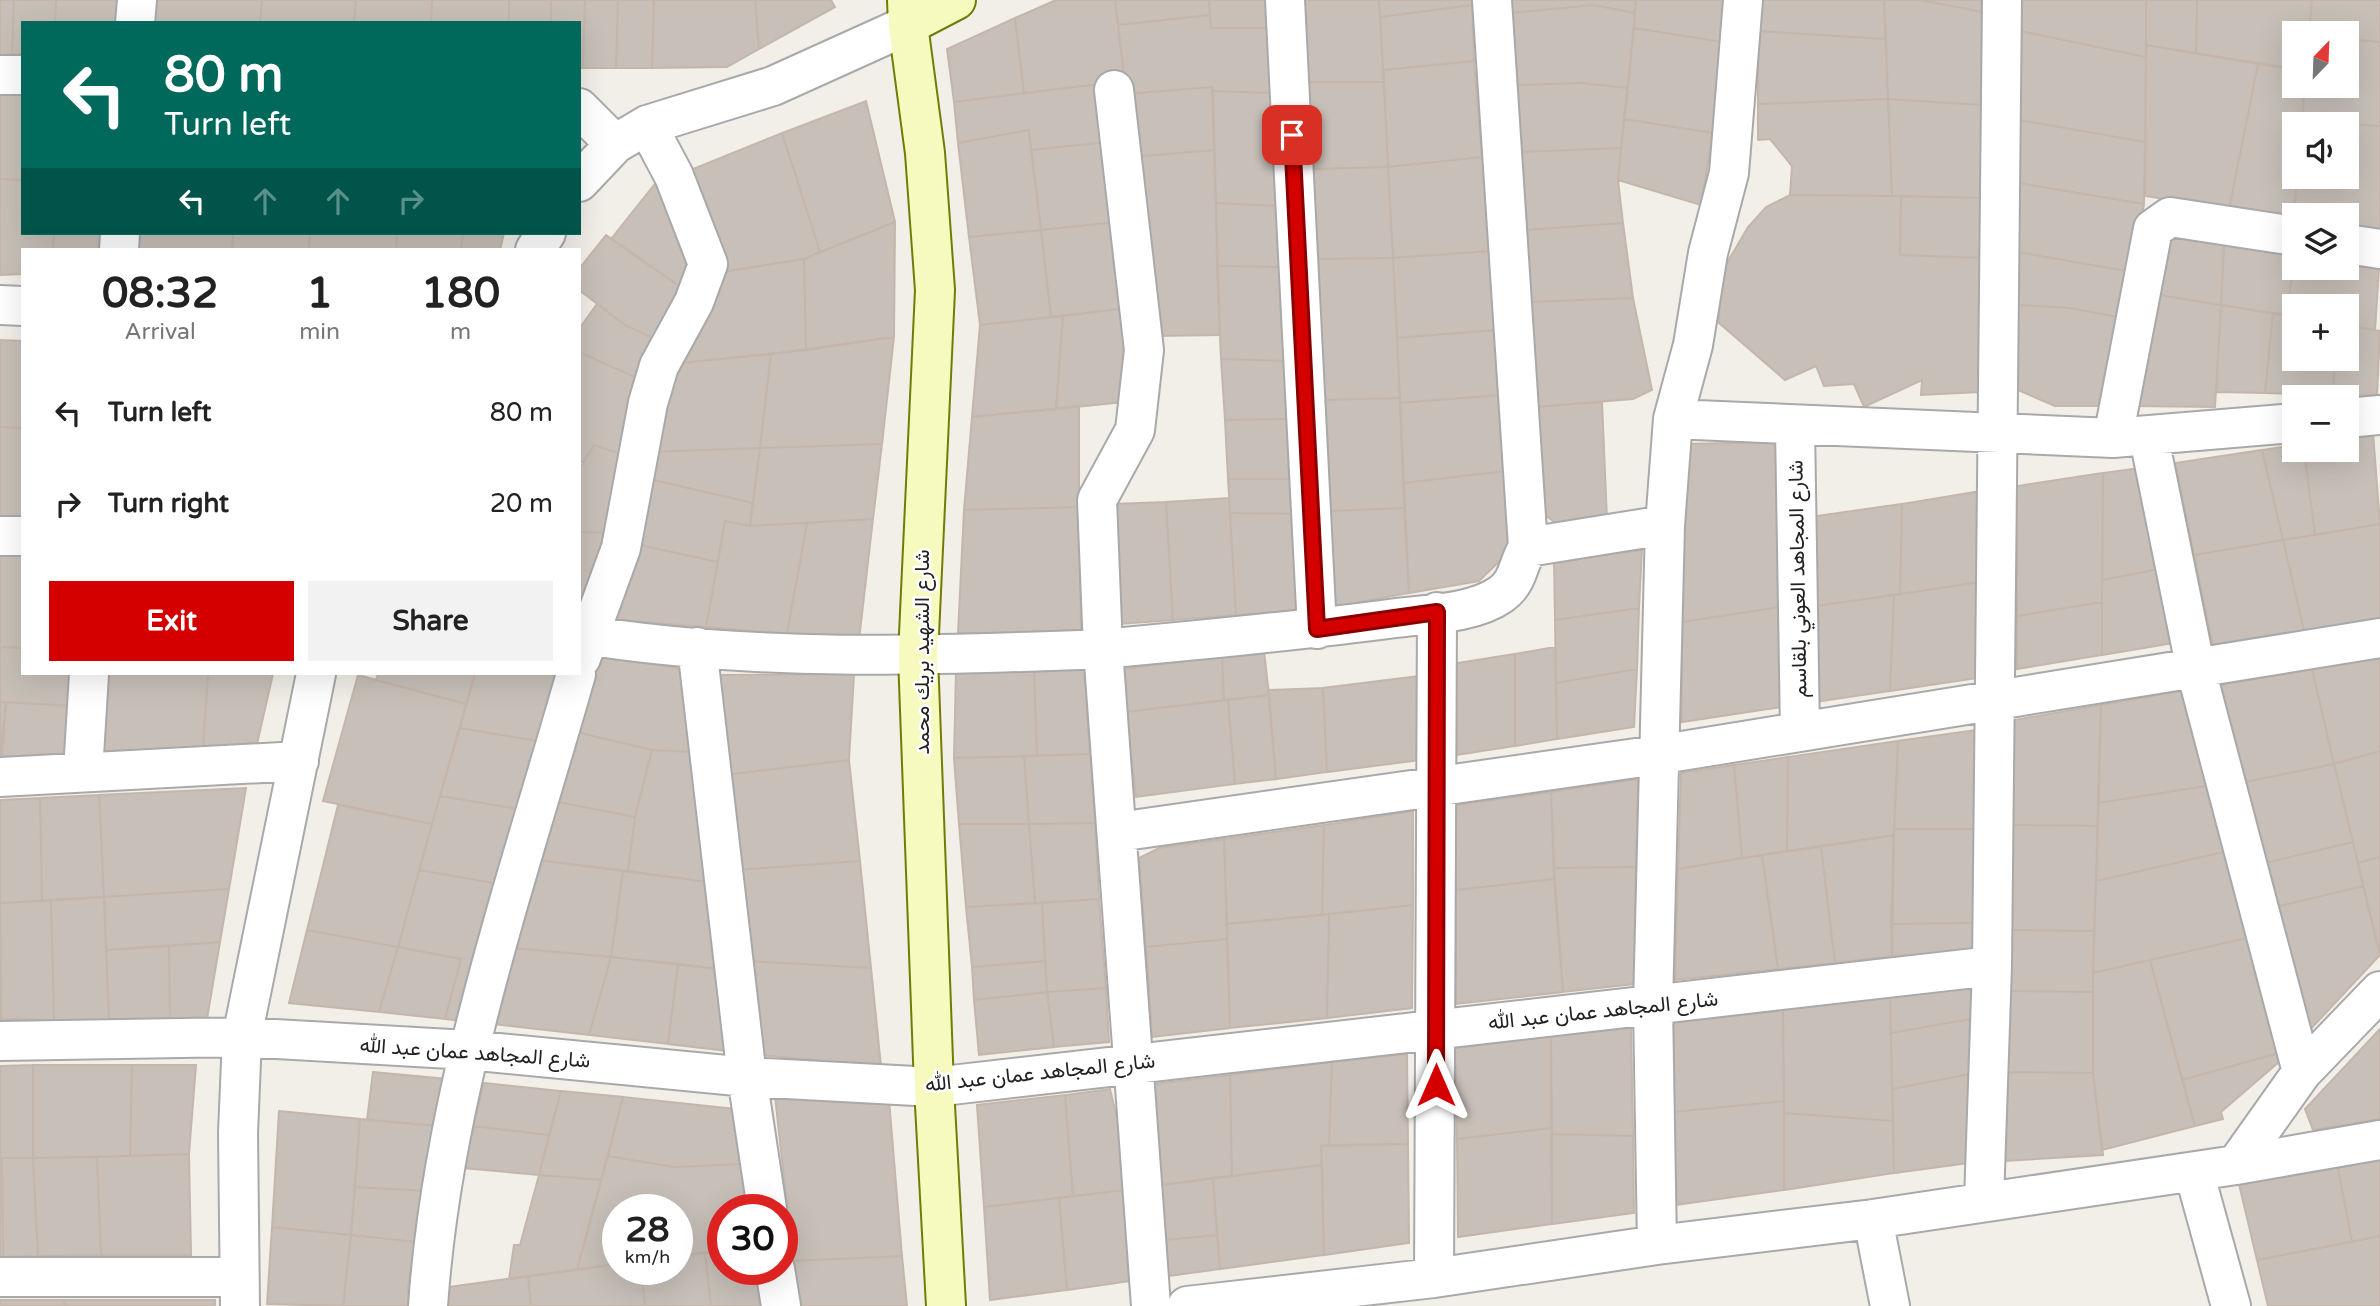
<!DOCTYPE html>
<meta charset="utf-8">
<style>
:root{--surface:#fff;--page:#f2f2f2;--text:#222;--muted:#767676;--accent:#d40000}
body{margin:0;font-family:"Varela Round",Vazirmatn,sans-serif;background:var(--page);color:var(--text);height:100vh;display:flex;flex-direction:column;font-size:26px;white-space:nowrap}
*{box-sizing:border-box;margin:0}
p{font-size:23px;color:var(--muted)}
.icon{flex:none;width:38px;height:38px;fill:none;stroke:currentColor;stroke-width:2;stroke-linecap:round;stroke-linejoin:round}
.map{position:relative;flex:1;overflow:hidden}
.side{position:absolute;left:21px;top:248px;width:560px;height:427px;display:flex;flex-direction:column;background:var(--surface);border-radius:0px;box-shadow:0 7px 28px #0002}
.side>*{flex:none}
.top-card{position:absolute;left:21px;top:21px;width:560px;height:214px;border-radius:0px;box-shadow:0 7px 28px #0002;background:#00695c;color:#fff;overflow:hidden}
.needle{width:46px;rotate:23deg}
.controls{position:absolute;left:2282px;top:21px;display:grid;gap:14px}
.controls a{display:grid;place-items:center;width:77px;height:77px;border-radius:0px;background:var(--surface);box-shadow:0 7px 28px #0002;font-size:35px}
.speed{position:absolute;left:602px;top:1194px;display:flex;gap:14px;font-size:35px;font-weight:700;text-align:center}
.speed>*{display:grid;place-content:center;width:91px;height:91px;border-radius:50%;background:var(--surface);box-shadow:0 7px 28px #0002;line-height:1}
.speed small{font-size:18px;font-weight:400}
.speed .limit{border:10px solid #d22;background:#fff;color:#111}
.pin{position:absolute;display:grid;place-items:center;width:60px;height:60px;color:#fff;margin:-30px;border-radius:14px;box-shadow:0 4px 10px #0006}
.me{position:absolute;width:77px;margin:-38px;rotate:0deg;stroke-linejoin:round;filter:drop-shadow(0 0 5px #0008)}
.turn{display:flex;align-items:center;gap:24px;height:147px;padding:0 28px;font-size:32px}
.turn .icon{width:91px;height:91px;stroke-width:2.5}
.turn b{display:block;font-size:49px;line-height:60px}
.lanes{display:flex;align-items:center;height:66px;padding:0 28px;background:#0003;justify-content:center;gap:35px;direction:ltr}
.lanes .off{opacity:.35}
.eta{display:flex;justify-content:space-evenly;align-items:center;height:119px;text-align:center}
.eta b{font-size:42px;font-weight:700;line-height:49px}
.cta{display:flex;gap:14px;margin-top:auto;padding:14px 28px}
.cta a{flex:1;height:80px;border-radius:0px;background:var(--accent);color:#fff;font-size:28px;font-weight:700;line-height:80px;text-align:center}
.cta a+a{background:var(--page);color:var(--text)}
ul{padding:0;list-style:none}
li{display:flex;align-items:center;gap:21px;height:91px;padding:0 28px}
li div{flex:1}
li b{display:block;font-size:26px}
li em{font-style:normal}
.map>svg:first-child{display:block}
.building{fill:#c7bfb8;stroke:#c4b6ab;stroke-width:2}
.lines{fill:none;stroke-linecap:round;stroke-linejoin:round}
.street-casing{stroke:#a9a9a9;stroke-width:42}
.secondary-casing{stroke:#707d05;stroke-width:42}
.street{stroke:#fff;stroke-width:38}
.secondary{stroke:#f7fabf;stroke-width:38}
.route-casing{stroke:#8a0000;stroke-width:18}
.route{stroke:#d40000;stroke-width:12}
.labels{text-anchor:middle;dominant-baseline:central;stroke-width:5;stroke-linejoin:round;paint-order:stroke}
.street-label{font-size:21px;fill:#222;stroke:#fff}
</style>
<div class="map">
<svg width="2380" height="1306" viewBox="0 0 2380 1306">
<rect width="100%" height="100%" fill="#f2efe9"/>
<!-- building -->
<path class="building" d="M0,0H14L12,54L0,55Z
M14,0H56L55,23H23V54H12Z
M56,0H122L120,23H55Z
M156,0H262L260,23H154Z
M262,0H356L354,23H260Z
M356,0H432L431,23H354Z
M432,0H509V23H431Z
M509,0H551V23H509Z
M551,0H585L583,68H579V23H551Z
M585,0H618L616,68H583Z
M618,0H654L652,68H616Z
M654,0H755L759,49L727,67L652,68Z
M755,0H831L835,7L759,49Z
M1056,0H1115L1125,81L1024,93L1015,18Z
M1115,0H1209L1210,15L1118,25Z
M1209,0H1267L1268,28H1211Z
M1303,0H1379L1384,82H1307Z
M1379,0H1472V5L1380,17Z
M1512,0H1636L1635,13L1593,5L1512,13Z
M1636,0H1728L1723,42L1634,28Z
M1758,0H1884L1886,39L1758,31Z
M1884,0H1920L1983,12L1982,105L1888,99Z
M1920,0H1983V12Z
M2020,0H2146V57L2020,31Z
M2146,0H2197L2196,53L2146,45Z
M2197,0H2312L2309,33H2294V69L2196,53Z
M2312,0H2380V42L2347,39V33H2309Z
M1472,5L1474,61L1383,70L1380,17Z
M1593,5L1635,13L1628,88L1582,83L1516,85L1512,13Z
M1210,15L1211,28H1268L1272,93L1213,91L1212,87L1126,94L1118,25Z
M1015,18L1024,93L954,102L947,49Z
M1634,28L1723,42L1713,133L1624,119Z
M1758,31L1886,39L1888,99L1758,104Z
M2020,31L2146,57L2145,142L2019,120Z
M2347,39L2380,42V126L2302,121L2305,86H2347Z
M2146,45L2258,64L2229,209L2145,196Z
M1474,61L1482,157L1388,167L1383,70Z
M2258,64L2294,69V86H2305L2302,124H2294V177H2297L2294,218L2229,209Z
M1307,82H1384L1388,167L1312,169Z
M1582,83L1628,88L1621,148L1520,152L1516,85Z
M1100,84L1107,142L1031,150L1029,130L958,143L954,102Z
M0,85L23,86V180L0,179Z
M1212,87L1214,150L1133,157L1126,94Z
M1213,91L1272,93L1278,206L1216,203Z
M1888,99L1892,196L1790,195L1792,166L1770,139L1758,140V104Z
M1888,99L1982,105V198L1892,196Z
M866,101L895,222L820,252L782,133Z
M1624,119L1713,133L1701,205L1618,180Z
M2019,120L2145,142L2144,204L2019,183Z
M2302,121L2380,126V231L2347,226V215H2294L2297,177H2347V124H2302Z
M1029,130L1041,230L969,237L958,143Z
M782,133L820,252L804,259L721,272L688,171Z
M1107,142L1116,222L1041,230L1031,150Z
M1621,148L1618,180L1623,223L1525,230L1520,152Z
M1214,150L1220,335L1154,336L1133,157Z
M1482,157L1489,251L1393,258L1388,167Z
M1388,167L1393,258L1316,259L1312,169Z
M0,179L23,180V233H54L53,250H23V274L0,275Z
M658,180L702,267L688,292L611,239Z
M2019,183L2144,204L2132,272L2018,252Z
M1790,195L1901,196L1900,255L1982,258L1979,392L1921,395L1922,380L1864,407L1854,384L1824,386L1816,366L1785,380L1719,323L1720,275L1748,227L1766,207Z
M1901,196L1982,198V258L1900,255Z
M1216,203L1278,206L1282,267L1217,266Z
M895,222L894,337L806,350L804,259Z
M1116,222L1126,308L1051,317L1041,230Z
M1623,223L1633,298L1529,302L1525,230Z
M1041,230L1051,317L980,325L969,237Z
M54,233H100L98,250H53Z
M137,233H233L232,250H135Z
M233,233H310L309,250H232Z
M310,233H397L396,250H309Z
M397,233H463L461,250H396Z
M463,233H504L500,250H461Z
M606,235L688,292L659,341L625,325L579,290V269Z
M2163,236L2224,245L2221,305L2153,294Z
M2224,245L2294,255L2287,316L2221,305Z
M1489,251L1495,330L1397,338L1393,258Z
M2018,252L2132,272L2123,318L2070,308L2018,305Z
M2294,255V268H2347V263L2379,268L2375,330L2347,326V306H2294V317L2287,316Z
M1393,258L1400,398L1323,400L1316,259Z
M804,259L806,350L681,363L712,274Z
M1217,266L1282,267L1287,361L1221,359Z
M2153,294L2221,305L2215,407L2133,406Z
M1633,298L1652,390L1633,399L1535,407L1529,302Z
M597,304L625,325L659,341L637,378L579,352V329Z
M2018,305L2070,308L2123,318L2108,406H2055L2018,390Z
M2221,305L2273,313L2265,393L2216,392Z
M1126,308L1124,402L1056,409L1063,316Z
M2273,313L2294,316V359H2335L2333,395L2265,393Z
M1063,316L1056,409L972,417L980,325Z
M2347,325L2380,331L2377,395H2333L2335,359H2347Z
M1495,330L1500,395L1400,403L1397,338Z
M894,337L882,444L760,448L771,354Z
M0,340L23,341V428L0,427Z
M579,352L637,378L626,456L594,445L583,463L579,461Z
M771,354L760,448L650,452L681,363Z
M1221,359L1287,361L1291,419L1225,420Z
M1500,395L1506,471L1403,483L1400,403Z
M1400,398L1405,508L1328,511L1323,400Z
M1602,402L1607,520L1557,524L1541,512L1535,407Z
M1079,406V507L964,510L972,417Z
M1291,419L1294,479H1228L1225,420Z
M0,427L23,428V522L0,521Z
M2373,433L2380,524L2315,535L2304,450H2347V437Z
M1786,442L1787,606L1682,622L1684,444Z
M882,444L873,519L750,526L760,448Z
M594,445L626,456L614,533L579,532V469Z
M2294,445V450H2304L2315,535L2283,540L2262,450Z
M760,448L753,503L645,478L650,452Z
M2262,450L2283,540L2194,555L2175,463Z
M2139,468L2159,569L2102,580L2103,473Z
M1506,471L1512,549L1479,581L1409,593L1403,483Z
M2103,473L2102,602L2017,616V486Z
M645,478L753,503L750,526L725,521L718,562L635,544Z
M1228,479H1294L1296,514L1230,513Z
M1981,491L1980,582L1900,594L1902,504Z
M1229,498L1236,615L1173,620L1166,502Z
M1166,502L1173,620L1119,624L1112,504Z
M1902,504L1900,594L1808,607L1809,517Z
M1079,507L1081,633H958L964,510Z
M1405,508L1409,593L1333,607L1328,511Z
M1230,513L1296,514L1302,610L1236,615Z
M873,519L859,640L787,634L807,523Z
M725,521L750,526L807,523L787,634L706,627Z
M2380,524V618L2304,631L2283,540Z
M579,532L614,533L579,615Z
M2283,540L2304,631L2213,647L2194,555Z
M635,544L718,562L706,627L616,620Z
M1642,550L1639,608L1555,620L1554,559Z
M0,551L23,552V648L0,647Z
M2159,569L2174,643L2102,655V580Z
M1980,582L1978,678L1890,691L1894,595Z
M1894,595L1890,691L1808,703V607Z
M2102,602V655L2017,669V616Z
M1787,606L1788,706L1682,722V622Z
M1639,608L1637,669L1556,683L1555,620Z
M0,647L23,648V674H74L72,706L0,702Z
M1555,647L1557,739L1515,746V654Z
M1264,651L1269,695L1224,700L1222,656Z
M592,653L682,669L692,752L652,750L572,731Z
M1515,654V746L1456,755L1457,663Z
M1222,656L1224,700L1126,712L1122,669Z
M2380,658V751L2334,764L2312,669Z
M1034,669L1037,756L954,758L956,670Z
M1034,669H1084L1090,754L1037,756Z
M1637,669L1634,727L1557,739L1556,683Z
M2312,669L2334,764L2245,782L2221,685Z
M102,674H208L203,747L95,752Z
M208,674H273L257,744L203,747Z
M378,674H475L466,704L376,680Z
M475,674H561L543,742L460,728Z
M854,674L849,760L726,775L713,675Z
M358,675L466,704L432,824L323,801Z
M1420,676V760L1327,772L1323,688Z
M1323,688L1327,772L1276,779L1268,690Z
M2181,691L2206,786L2098,803L2101,705Z
M1269,695L1276,779L1235,784L1228,700Z
M1228,700L1235,784L1136,797L1126,712Z
M0,702H6L0,757Z
M6,702L72,706L68,754L2,757Z
M2101,705L2098,826L2012,825L2014,720Z
M460,728L543,742L525,810L440,796Z
M1977,730L1975,829H1894L1898,741Z
M572,731L652,750L635,817L553,801Z
M1898,741L1894,835L1787,851L1788,757Z
M652,750L692,752L708,882L628,871L635,817Z
M2380,751V857L2358,863L2334,764Z
M1090,754L1095,823L1029,824L1024,756Z
M1024,756L1029,824H959L954,758Z
M1788,757L1787,851L1742,858L1734,765Z
M849,760L860,861L737,870L726,775Z
M2334,764L2353,842L2265,863L2245,782Z
M1734,765L1742,858L1678,869L1681,773Z
M1638,779L1636,867L1554,868L1551,792Z
M2206,786L2224,852L2096,881L2098,803Z
M246,788L229,889L104,897L99,795Z
M1551,792L1554,879L1456,890V805Z
M99,795L104,897L42,901L40,798Z
M440,796L525,810L505,885L419,870Z
M40,798L42,901L0,903V800Z
M553,801L635,817L628,871L537,860Z
M338,805L432,824L398,947L307,930Z
M1413,811V905L1322,915L1324,825Z
M1095,823L1099,899L1035,903L1029,824Z
M959,824H1029L1035,903L966,907Z
M1324,825L1322,915L1227,924L1224,839Z
M2012,825L2098,826L2094,931L2010,930Z
M1894,829H1975L1973,923L1891,924Z
M1894,835L1892,956L1835,963L1821,847Z
M1224,839L1227,939L1146,947L1139,858L1159,848Z
M2353,842L2363,886L2276,907L2265,863Z
M1821,847L1835,963L1778,969L1762,855Z
M2224,852L2247,938L2093,973L2096,881Z
M1762,855L1778,969L1675,980L1678,869Z
M2380,857V955L2358,863Z
M537,860L623,871L611,957L513,948Z
M860,861L871,968L749,961L737,870Z
M1636,867L1634,984L1563,992L1554,868Z
M419,870L505,885L469,1022L445,1019L461,959L398,947Z
M623,871L708,882L719,969L611,957Z
M1554,879L1563,992L1456,1004V890Z
M2363,886L2380,955L2307,1033L2276,907Z
M229,889L220,942L106,950L104,897Z
M104,897L109,1020H54L51,900Z
M1099,899L1106,988L1047,992L1042,903Z
M51,900L54,1020L1,1019L0,903Z
M1042,903L1045,961L972,967L966,907Z
M1413,905L1412,1008L1327,1018L1329,914Z
M1329,914L1327,1018L1230,1028L1227,924Z
M1973,923L1972,954L1892,956L1891,924Z
M307,930L398,947L379,1012L289,1003Z
M2010,930L2094,931L2093,992L2008,991Z
M2247,938L2279,1053L2182,1080L2150,960Z
M1227,939L1230,1028L1152,1037L1146,947Z
M220,942L207,1019H170L169,946Z
M169,946L170,1019L109,1020L106,950Z
M398,947L461,959L445,1019L379,1012Z
M513,948L611,957L589,1035L493,1024Z
M611,957L678,964L668,1044L589,1035Z
M2150,960L2195,1126L2102,1150L2093,1073V973Z
M749,961L871,968L881,1066L760,1055Z
M1045,961L1047,992L974,1000L972,967Z
M678,964L719,969L729,1051L668,1044Z
M1972,985L1971,1019L1891,1033L1890,996Z
M1106,988L1109,1042L1054,1047L1047,992Z
M2008,991L2093,992V1073L2007,1072Z
M1047,992L1054,1047L979,1055L974,1000Z
M1890,996L1893,1121L1784,1113L1783,1008Z
M1783,1008L1784,1101L1673,1112L1674,1021Z
M1971,1019L1970,1074L1892,1089L1891,1033Z
M1631,1027L1633,1136L1552,1134L1551,1036Z
M2380,1029V1119L2313,1130L2305,1109Z
M1551,1036V1128L1457,1139L1455,1048Z
M2279,1053L2280,1061L2221,1112L2223,1119L2195,1126L2182,1080Z
M1407,1054L1408,1144L1329,1145L1332,1062Z
M1332,1062L1329,1145L1321,1146L1322,1165L1232,1176L1230,1075Z
M33,1065H132L130,1156L33,1158Z
M33,1065V1158H0V1066Z
M132,1065H196L189,1154L130,1156Z
M373,1072L447,1079L438,1126L367,1120Z
M2007,1072L2093,1073L2103,1155L2005,1161Z
M1970,1074L1968,1163L1894,1173L1892,1089Z
M1230,1075L1232,1176L1161,1185L1154,1084Z
M484,1083L561,1091L549,1135L473,1126Z
M1110,1089L1121,1135L1125,1190L1073,1196L1065,1095Z
M561,1091L623,1097L601,1180L539,1175Z
M1065,1095L1073,1196L984,1207L977,1105Z
M775,1096L889,1100L902,1256L793,1261Z
M623,1097L735,1109L743,1164L674,1167L608,1156Z
M1784,1101V1190L1675,1205L1673,1112Z
M279,1111L360,1119L351,1235L272,1227Z
M1784,1113L1893,1121L1894,1173L1784,1190Z
M360,1119L438,1126L426,1191L355,1187Z
M473,1126L549,1135L539,1175L463,1168Z
M1551,1128L1552,1224L1458,1237L1457,1139Z
M1552,1134L1633,1136L1634,1213L1552,1224Z
M1408,1144L1409,1243L1324,1255L1321,1146Z
M189,1154L191,1255H101L97,1157Z
M608,1156L674,1167L743,1164L750,1209H723V1250L677,1256V1209H618V1264L577,1270Z
M2380,1156V1236L2352,1242L2337,1163Z
M97,1157L101,1255L38,1256L33,1158Z
M0,1158H2L3,1257H0Z
M2,1158H33L38,1256L3,1257Z
M2337,1163L2352,1242L2257,1260L2238,1180Z
M1322,1165L1324,1255L1220,1269L1213,1178Z
M539,1175L601,1180L577,1270L509,1279L514,1245H520Z
M1213,1178L1217,1235L1165,1240L1161,1185Z
M355,1187L426,1191L416,1242L351,1235Z
M1125,1190L1131,1281L1067,1290L1059,1198Z
M1059,1198L1067,1290L990,1300L984,1207Z
M272,1227L351,1235L343,1306L267,1304Z
M351,1235L416,1242L408,1288L410,1306H343Z
M1217,1235L1220,1269L1168,1276L1165,1240Z
M2380,1236V1306H2268L2257,1260Z
M723,1251V1269H759L764,1306H711L705,1253Z
M705,1253L711,1306H645L641,1269H677V1256Z
M902,1256L907,1306H797L793,1261Z
M618,1264V1269H641L645,1306H531L528,1276Z
M528,1276L531,1306H443L441,1288Z
M0,1300H63L65,1306H0Z
M63,1300H215V1306H65Z"/>
<g class="lines">
<defs>
<path id="street" d="M1285,0L1317,629
M1492,0L1528,547
M135,23L137,0
M0,75H23
M1114,90L1144,350L1135,430L1097,500L1103,649C1201,640 1298,631 1396,618C1427,614 1472,614 1500,595C1519,582 1517,565 1528,547L1665,525
M579,108L615,144
M579,182L615,144L647,125L773,86L908,25
M2347,244L2380,249
M119,250L120,233
M535,250L546,233
M0,305L23,306
M2347,418L2380,415
M1673,419L2113,438L2294,423
M1795,427L1800,732
M2113,438L2153,229L2170,217L2294,236
M2149,438L2196,670L2302,1072
M0,536H23
M579,634C752,662 929,656 1103,649L1151,1306
M697,647L747,1077L767,1209
M581,658L621,548L648,403L659,366L694,302L708,264L674,176L647,125
M83,772L89,674
M0,777L299,761
M1118,832L1657,755L2380,638
M0,1041L242,1037L468,1050L747,1077L934,1087L1992,966
M2236,1165L2380,1140
M2194,1172L2231,1306
M1984,1201L1992,966L2002,0
M1873,1219L1890,1306
M1657,1245L1653,1005L1665,525L1673,419L1693,345L1708,253L1729,173L1743,0
M775,1269L781,1306
M0,1277H238
M1434,1278L1437,612
M240,1306L238,1133L242,1037L316,674
M428,1306C443,1089 517,881 576,674
M1187,1306L1434,1278L1657,1245L1873,1219L2236,1165L2302,1072L2380,991"/>
<path id="secondary" d="M907,0L908,25L925,153L935,290L918,656L934,1087L946,1306
M908,25L956,0"/>
</defs>
<!-- street casing -->
<use href="#street" class="street-casing"/>
<!-- secondary casing -->
<use href="#secondary" class="secondary-casing"/>
<!-- street -->
<use href="#street" class="street"/>
<!-- secondary -->
<use href="#secondary" class="secondary"/>
</g>
<g class="lines">
<defs>
<path id="route" d="M1292,135L1317,629L1437,612L1436,1085"/>
</defs>
<!-- route casing -->
<use href="#route" class="route-casing"/>
<!-- route -->
<use href="#route" class="route"/>
</g>
<g class="labels">
<!-- street labels -->
<g class="street-label">
<text transform="translate(1798 579) rotate(-91)">شارع المجاهد العوني بلقاسم</text>
<text transform="translate(922 652) rotate(-90)">شارع الشهيد بريك محمد</text>
<text transform="translate(1603 1011) rotate(-6)">شارع المجاهد عمان عبد الله</text>
<text transform="translate(475 1053) rotate(4)">شارع المجاهد عمان عبد الله</text>
<text transform="translate(1040 1073) rotate(-6)">شارع المجاهد عمان عبد الله</text>
</g>
</g>
</svg>
<div class="controls">
<a><svg class="needle" viewBox="-14 -14 28 28"><path d="M0-13l5 13h-10z" fill="#e53935"/><path d="M0 13l5-13h-10z" fill="#767676"/></svg></a>
<a><svg class="icon" aria-label="sound" viewBox="0 0 24 24"><path d="M4 9h4l5-4v14l-5-4H4zM17 9q2 3 0 6"/></svg></a>
<a><svg class="icon" aria-label="layers" viewBox="0 0 24 24"><path d="M12 4l9 5-9 5-9-5zM3 14l9 5 9-5"/></svg></a>
<a>+</a>
<a>−</a>
</div>
<div class="speed"><div>28<small>km/h</small></div><div class="limit">30</div></div>
<div class="pin" style="left:1292px;top:135px;background:#d93025"><svg class="icon" aria-label="arrive" viewBox="0 0 24 24"><path d="M6 21V4h12l-3 4 3 4H6"/></svg></div>
<svg class="me" style="left:1436px;top:1085px" viewBox="-20 -20 40 40"><path d="M0-17L14 15 0 8-14 15z" fill="#d40000" stroke="#fff" stroke-width="4"/></svg>
<div class="top-card">
<div class="turn"><svg class="icon" aria-label="left" viewBox="0 0 24 24"><path d="M17 20v-9H6M10 6l-5 5 5 5"/></svg><div><b>80 m</b>Turn left</div></div>
<div class="lanes"><svg class="icon" aria-label="left" viewBox="0 0 24 24"><path d="M17 20v-9H6M10 6l-5 5 5 5"/></svg><svg class="icon off" aria-label="ahead" viewBox="0 0 24 24"><path d="M12 20V5M6 11l6-6 6 6"/></svg><svg class="icon off" aria-label="ahead" viewBox="0 0 24 24"><path d="M12 20V5M6 11l6-6 6 6"/></svg><svg class="icon off" aria-label="right" viewBox="0 0 24 24"><path d="M7 20v-9h11M14 6l5 5-5 5"/></svg></div>
</div>
<section class="side">
<div class="eta">
<div><b>08:32</b><p>Arrival</p></div>
<div><b>1</b><p>min</p></div>
<div><b>180</b><p>m</p></div>
</div>
<ul>
<li><svg class="icon" aria-label="left" viewBox="0 0 24 24"><path d="M17 20v-9H6M10 6l-5 5 5 5"/></svg><div><b>Turn left</b></div><em>80 m</em></li>
<li><svg class="icon" aria-label="right" viewBox="0 0 24 24"><path d="M7 20v-9h11M14 6l5 5-5 5"/></svg><div><b>Turn right</b></div><em>20 m</em></li>
</ul>
<div class="cta"><a>Exit</a><a>Share</a></div>
</section>
</div>
